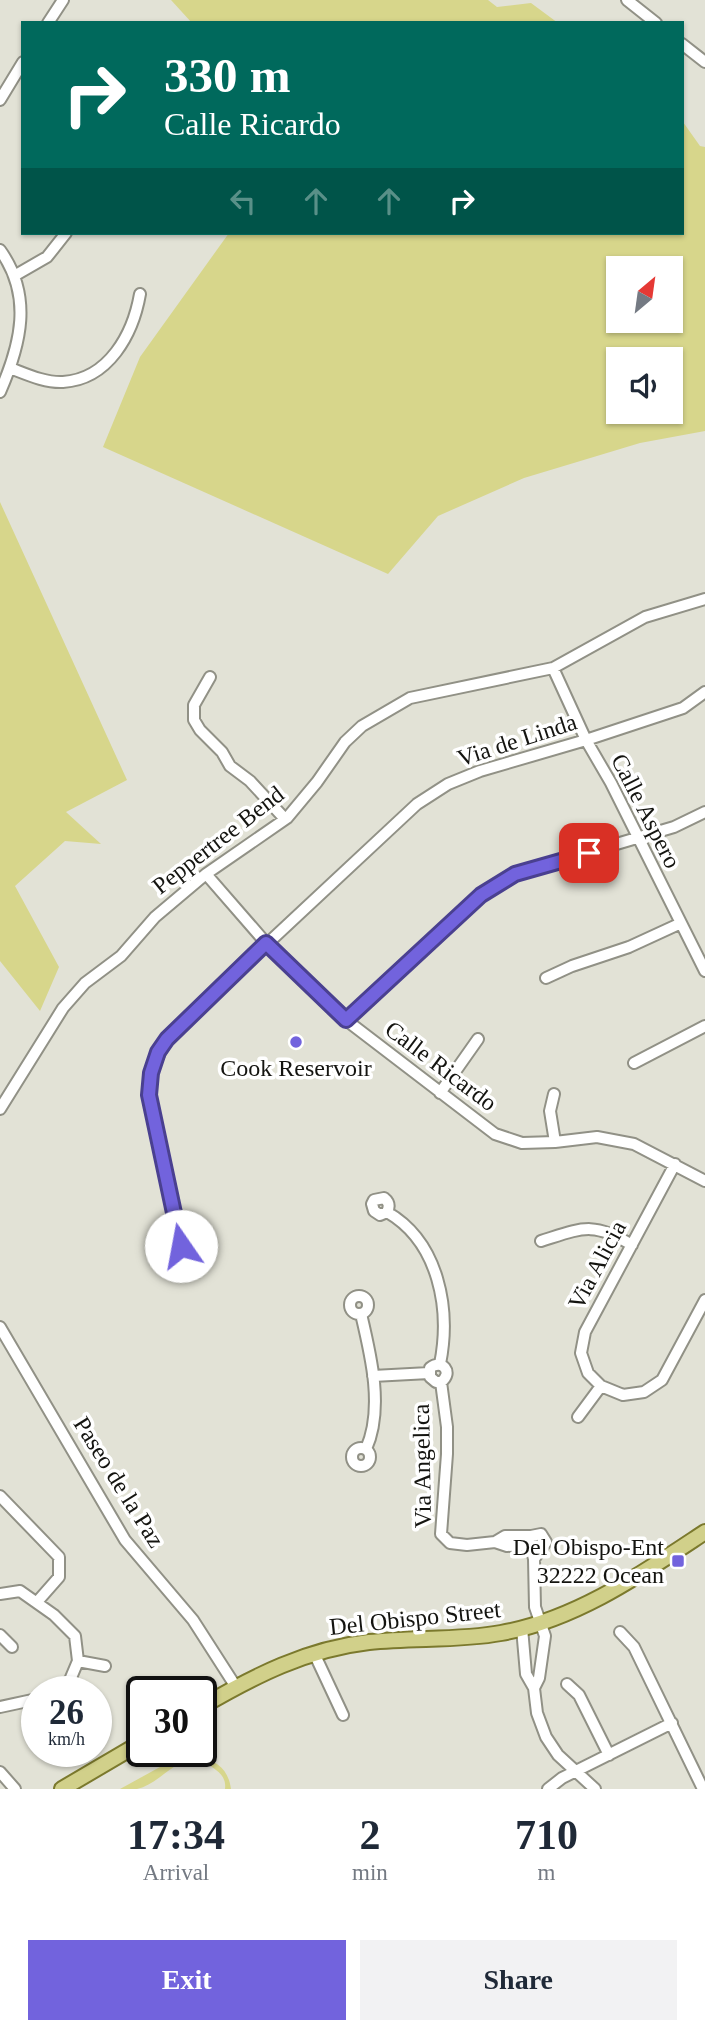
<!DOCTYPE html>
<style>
:root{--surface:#fff;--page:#f2f2f3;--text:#1f2937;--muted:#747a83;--accent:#7263dd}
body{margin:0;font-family:"Times New Roman",serif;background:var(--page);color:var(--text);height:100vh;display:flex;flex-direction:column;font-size:26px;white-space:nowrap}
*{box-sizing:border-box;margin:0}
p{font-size:23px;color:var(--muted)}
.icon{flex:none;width:38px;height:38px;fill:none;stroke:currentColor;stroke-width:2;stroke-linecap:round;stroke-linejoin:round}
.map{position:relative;height:1789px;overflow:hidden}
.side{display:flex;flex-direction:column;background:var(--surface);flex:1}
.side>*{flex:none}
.hud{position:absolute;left:21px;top:21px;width:663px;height:214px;border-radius:0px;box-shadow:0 2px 5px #0004;background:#00695c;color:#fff;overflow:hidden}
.needle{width:46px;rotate:29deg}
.fabs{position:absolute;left:606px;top:256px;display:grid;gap:14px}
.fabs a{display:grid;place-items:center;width:77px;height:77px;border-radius:0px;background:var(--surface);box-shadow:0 2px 5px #0004;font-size:35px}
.speed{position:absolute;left:21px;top:1676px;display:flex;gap:14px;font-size:35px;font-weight:700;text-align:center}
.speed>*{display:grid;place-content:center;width:91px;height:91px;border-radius:50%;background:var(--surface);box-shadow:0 2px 5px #0004;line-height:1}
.speed small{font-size:18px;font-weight:400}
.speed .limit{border:4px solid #111;border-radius:10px;background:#fff;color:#111}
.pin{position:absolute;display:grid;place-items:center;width:60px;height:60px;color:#fff;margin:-30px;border-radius:14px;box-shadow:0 4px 10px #0006}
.me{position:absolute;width:77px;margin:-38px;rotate:348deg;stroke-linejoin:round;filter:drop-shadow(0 0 5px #0008)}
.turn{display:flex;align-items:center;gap:24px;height:147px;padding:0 28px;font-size:32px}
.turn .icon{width:91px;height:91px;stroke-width:2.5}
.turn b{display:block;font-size:49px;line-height:60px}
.lanes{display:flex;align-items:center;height:66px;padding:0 28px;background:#0003;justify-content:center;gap:35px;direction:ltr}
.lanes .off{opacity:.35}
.eta{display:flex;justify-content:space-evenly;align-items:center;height:119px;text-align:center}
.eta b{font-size:42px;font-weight:800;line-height:49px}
.primary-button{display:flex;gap:14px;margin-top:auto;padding:14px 28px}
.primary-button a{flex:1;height:80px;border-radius:0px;background:var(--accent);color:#fff;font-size:28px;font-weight:800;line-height:80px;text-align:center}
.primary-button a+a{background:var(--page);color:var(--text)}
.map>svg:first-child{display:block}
.green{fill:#d7d68b;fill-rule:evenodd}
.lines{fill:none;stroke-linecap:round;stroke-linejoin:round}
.minor-casing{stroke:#919186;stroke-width:14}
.major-casing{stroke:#7b792d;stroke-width:18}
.minor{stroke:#fff;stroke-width:10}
.major{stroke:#d1d08a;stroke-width:14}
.route-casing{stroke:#4a4090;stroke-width:18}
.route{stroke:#7263dd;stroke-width:12}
.poi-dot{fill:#7263dd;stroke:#fff;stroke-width:2.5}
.labels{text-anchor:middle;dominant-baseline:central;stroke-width:7;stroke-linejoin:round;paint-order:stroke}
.street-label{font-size:24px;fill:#141410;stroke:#fff}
.poi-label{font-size:24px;fill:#141410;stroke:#fff}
</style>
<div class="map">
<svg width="705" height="1789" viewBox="0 0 705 1789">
<rect width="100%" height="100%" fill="#e2e2d6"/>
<!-- green -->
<path class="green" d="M171,0H488L497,7L531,3L558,23H192Z
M683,122L700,146L705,147V431L640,443L524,478L438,516L388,574L103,447L140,357L229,233H682ZM618,268H670V320H618ZM618,359H670V411H618Z
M0,502L127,780L66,812L101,844L65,841L15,886L59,967L40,1011L0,961Z
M198,1755C217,1762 228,1768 231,1789H225C226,1781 223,1775 216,1770C181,1742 167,1782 137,1789C132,1789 125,1789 120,1789L180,1756Z"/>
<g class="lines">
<defs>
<path id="minor" d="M627,0L656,23
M48,23L63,0
M682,44L705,62
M0,100L23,62
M0,250C33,296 21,344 0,392
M14,276L47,257L66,233
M10,368C26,374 45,383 63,382C109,379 133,334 140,294
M553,668L586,740L611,783L705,971
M210,677L194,705V720L200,730L222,752L230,766L250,781L285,819
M206,874L266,943L346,1020L495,1134L522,1143L555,1142L597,1137L634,1144L705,1181
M546,978L572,966L629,947L679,924
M346,1020L480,895L515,874L674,827L705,812
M634,1063L705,1026
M440,1093L478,1039
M554,1094L550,1111L555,1142
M0,1109L63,1008L85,983L121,956L155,917L206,874L287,818L317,782L345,742L362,726L410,698L553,668L645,617L705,599
M675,1164L585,1332L581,1353L588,1373L601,1386L623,1395L644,1392L662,1380L705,1300
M387,1212C390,1206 389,1202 384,1198L374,1200L372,1204L374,1211L380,1215L387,1212C439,1242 451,1309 440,1364
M541,1241C582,1228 593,1221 632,1245
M181,1246L149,1095C151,1067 159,1049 177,1028L417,804L448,784L480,771L586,740L683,708L705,692
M350 1305a9 9 0 1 1 18 0a9 9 0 1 1-18 0Z
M361,1314C371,1356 384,1409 366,1449
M0,1327L125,1540L193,1620L236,1687
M373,1376L429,1373
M441,1382H436L430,1377V1368C442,1358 454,1373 441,1382L447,1427V1454L441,1534L450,1543L467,1545L495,1542L505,1536H531
M578,1417L601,1386
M352 1457a9 9 0 1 1 18 0a9 9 0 1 1-18 0Z
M0,1496L59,1557V1577L37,1602
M495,1542L507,1546L529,1545
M0,1594L20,1591L54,1615L75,1636L78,1661L70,1680L56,1692
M522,1628L526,1674L534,1688L537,1713L546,1737L558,1755L595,1789
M620,1632L634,1647L703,1789
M0,1635L12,1647
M314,1653L343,1715
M78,1661L105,1666
M567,1684L579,1695L609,1755
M534,1688L539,1678L545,1636L535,1607L534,1559L529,1540L531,1536L541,1534L546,1542L534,1559
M0,1707L37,1699
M36,1723L37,1716
M0,1772L15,1789
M548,1789L562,1778L672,1723"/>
<path id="major" d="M201,1707C254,1676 307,1649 369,1642C413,1637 458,1641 501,1633C576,1620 643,1573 705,1532
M62,1789L142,1742"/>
</defs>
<!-- minor casing -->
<use href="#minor" class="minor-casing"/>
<!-- major casing -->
<use href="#major" class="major-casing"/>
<!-- minor -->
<use href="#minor" class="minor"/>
<!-- major -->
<use href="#major" class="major"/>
</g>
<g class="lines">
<defs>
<path id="route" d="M181,1246L149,1095L151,1073L158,1052L167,1039L266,943L346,1020L481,895L515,874L589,853"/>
</defs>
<!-- route casing -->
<use href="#route" class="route-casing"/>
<!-- route -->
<use href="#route" class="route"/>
</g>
<!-- markers -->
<g class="poi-dot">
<circle cx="296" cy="1042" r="7"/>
<rect x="671" y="1554" width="14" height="14" rx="3.5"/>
</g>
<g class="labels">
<!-- street labels -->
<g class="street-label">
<text transform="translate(517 740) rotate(-18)">Via de Linda</text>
<text transform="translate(646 811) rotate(63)">Calle Aspero</text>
<text transform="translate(218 840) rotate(-38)">Peppertree Bend</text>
<text transform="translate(441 1066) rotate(37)">Calle Ricardo</text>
<text transform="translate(597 1265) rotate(-62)">Via Alicia</text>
<text transform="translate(422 1466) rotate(-91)">Via Angelica</text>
<text transform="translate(119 1482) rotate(58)">Paseo de la Paz</text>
<text transform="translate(415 1618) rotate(-6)">Del Obispo Street</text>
</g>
<!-- poi labels -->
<g class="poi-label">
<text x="296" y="1068">Cook Reservoir</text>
<text x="664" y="1547" text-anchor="end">Del Obispo-Ent<tspan x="664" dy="28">32222 Ocean</tspan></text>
</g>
</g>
</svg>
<div class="fabs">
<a><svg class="needle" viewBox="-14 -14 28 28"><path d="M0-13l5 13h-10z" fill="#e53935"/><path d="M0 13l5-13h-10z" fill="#747a83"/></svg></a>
<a><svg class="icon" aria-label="sound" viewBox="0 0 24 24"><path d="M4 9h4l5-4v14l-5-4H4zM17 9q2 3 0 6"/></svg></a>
</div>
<div class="speed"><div>26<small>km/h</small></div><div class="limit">30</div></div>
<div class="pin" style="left:589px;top:853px;background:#d93025"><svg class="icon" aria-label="arrive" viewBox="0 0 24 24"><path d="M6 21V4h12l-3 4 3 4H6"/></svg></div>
<svg class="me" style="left:181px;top:1246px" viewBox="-20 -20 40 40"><circle r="19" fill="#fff"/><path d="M0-13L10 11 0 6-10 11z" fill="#7263dd"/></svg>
<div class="hud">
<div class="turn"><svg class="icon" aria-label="right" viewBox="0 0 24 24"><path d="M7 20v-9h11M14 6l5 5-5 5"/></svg><div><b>330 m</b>Calle Ricardo</div></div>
<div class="lanes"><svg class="icon off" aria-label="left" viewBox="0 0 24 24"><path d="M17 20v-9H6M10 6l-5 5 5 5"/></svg><svg class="icon off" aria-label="ahead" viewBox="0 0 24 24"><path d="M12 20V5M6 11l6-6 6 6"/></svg><svg class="icon off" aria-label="ahead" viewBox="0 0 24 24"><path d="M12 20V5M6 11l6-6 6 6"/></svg><svg class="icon" aria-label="right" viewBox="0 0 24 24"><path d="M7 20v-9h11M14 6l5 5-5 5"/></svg></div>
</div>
</div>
<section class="side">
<div class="eta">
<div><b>17:34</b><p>Arrival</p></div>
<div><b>2</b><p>min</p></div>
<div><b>710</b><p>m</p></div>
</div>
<div class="primary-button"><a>Exit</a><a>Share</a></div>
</section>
